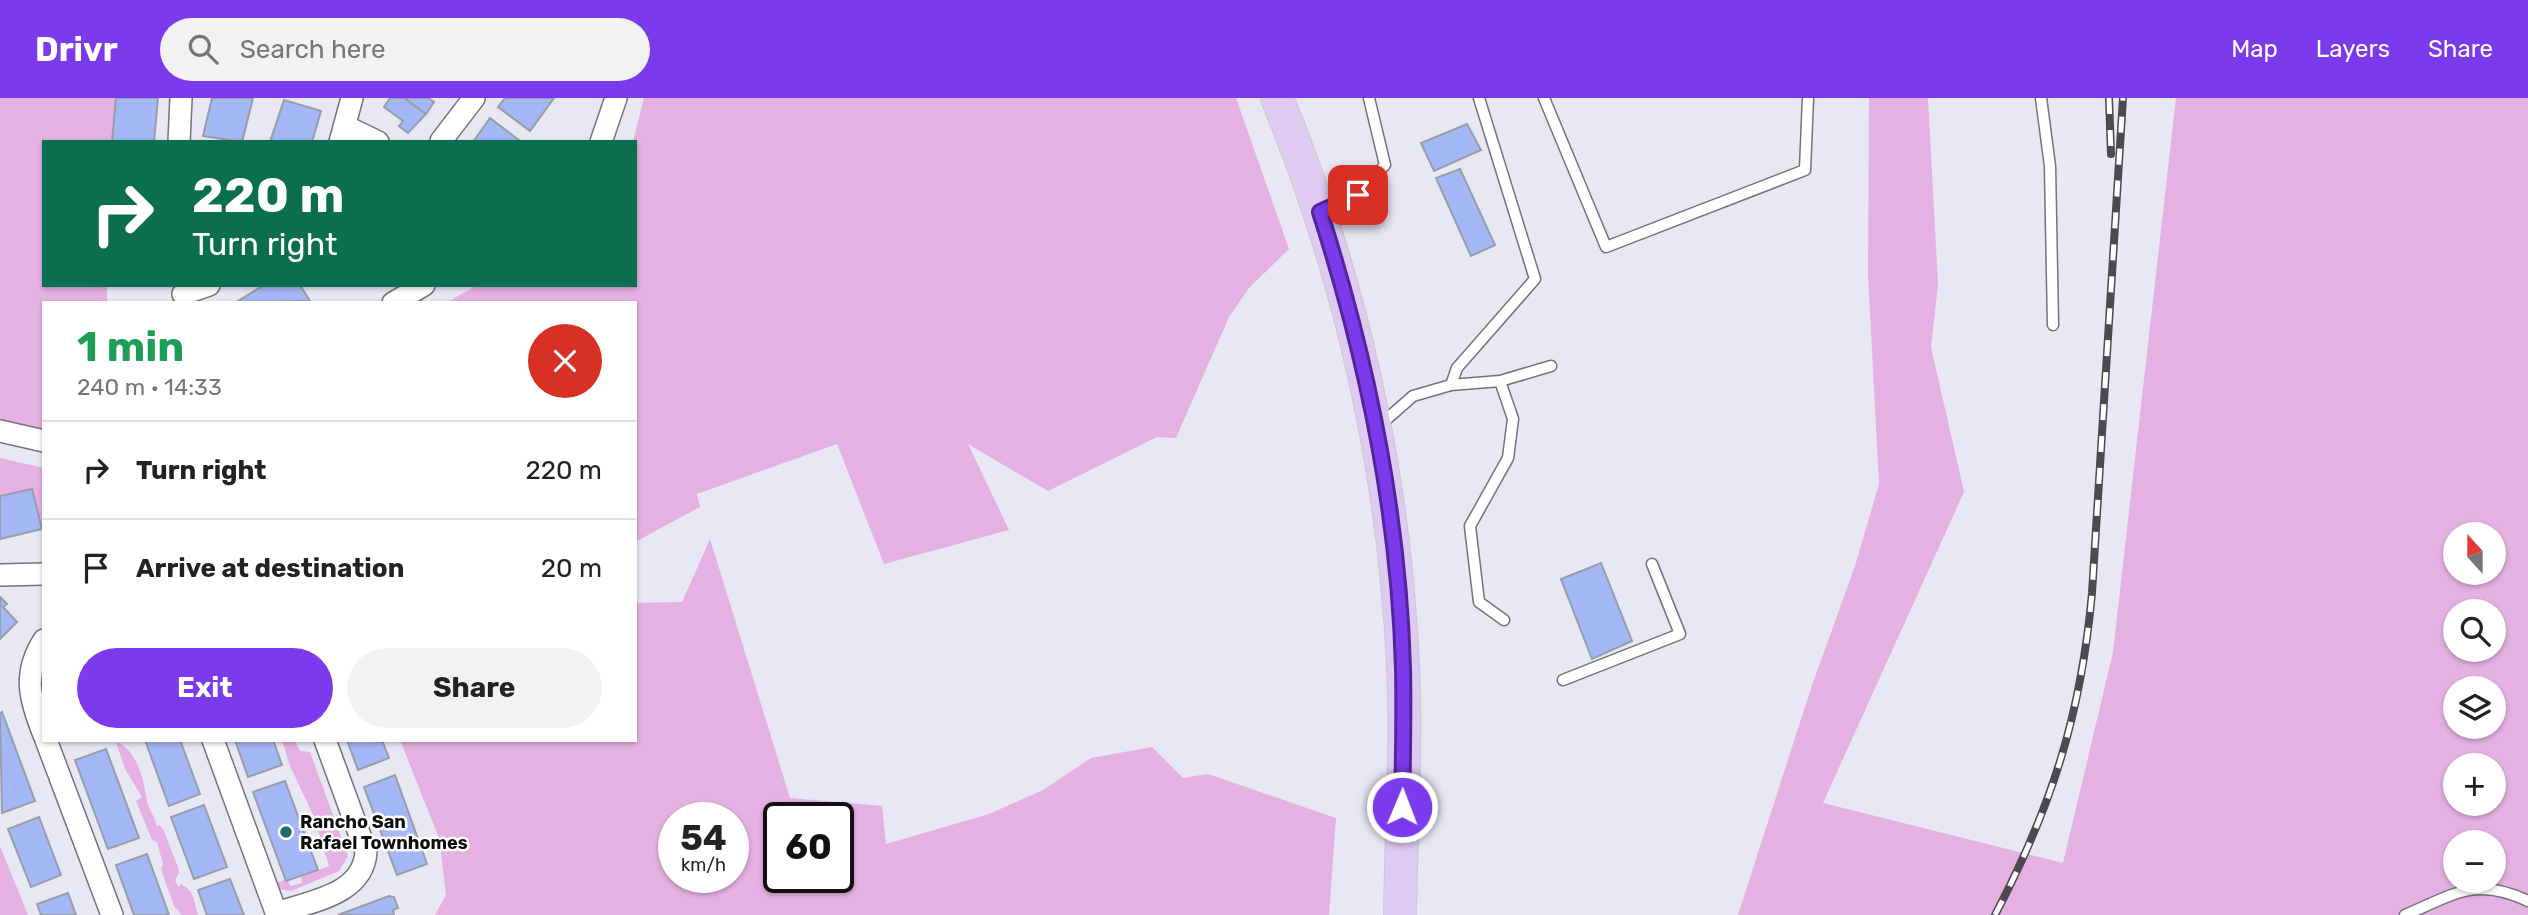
<!DOCTYPE html>
<meta charset="utf-8">
<style>
:root{--surface:#fff;--page:#f2f2f2;--text:#222;--muted:#767676;--line:#e0e0e0;--accent:#7c3aed}
body{margin:0;font-family:Rubik,sans-serif;background:var(--page);color:var(--text);height:100vh;display:flex;flex-direction:column;font-size:26px;white-space:nowrap}
*{box-sizing:border-box;margin:0}
p{font-size:23px;color:var(--muted)}
.icon{flex:none;width:38px;height:38px;fill:none;stroke:currentColor;stroke-width:2;stroke-linecap:round;stroke-linejoin:round}
.map{position:relative;flex:1;overflow:hidden}
.details{position:absolute;left:42px;top:203px;width:595px;height:441px;display:flex;flex-direction:column;background:var(--surface);border-radius:0px;box-shadow:0 2px 5px #0004}
.details>*{flex:none}
.hud{position:absolute;left:42px;top:42px;width:595px;height:147px;border-radius:0px;box-shadow:0 2px 5px #0004;background:#0b6e4f;color:#fff;overflow:hidden}
.needle{width:46px;rotate:339deg}
.tools{position:absolute;left:2443px;top:424px;display:grid;gap:14px}
.tools a{display:grid;place-items:center;width:63px;height:63px;border-radius:50%;background:var(--surface);box-shadow:0 2px 5px #0004;font-size:35px}
.speed{position:absolute;left:658px;top:704px;display:flex;gap:14px;font-size:35px;font-weight:700;text-align:center}
.speed>*{display:grid;place-content:center;width:91px;height:91px;border-radius:50%;background:var(--surface);box-shadow:0 2px 5px #0004;line-height:1}
.speed small{font-size:18px;font-weight:400}
.speed .limit{border:4px solid #111;border-radius:10px;background:#fff;color:#111}
.pin{position:absolute;display:grid;place-items:center;width:60px;height:60px;color:#fff;margin:-30px;border-radius:14px;box-shadow:0 4px 10px #0006}
.me{position:absolute;width:77px;margin:-38px;rotate:1deg;stroke-linejoin:round;filter:drop-shadow(0 0 5px #0008)}
.turn{display:flex;align-items:center;gap:24px;height:147px;padding:0 35px;font-size:32px}
.turn .icon{width:91px;height:91px;stroke-width:2.5}
.turn b{display:block;font-size:49px;line-height:60px}
.round{display:grid;place-items:center;flex:none;width:74px;height:74px;border-radius:37px;background:var(--page)}
.summary{display:flex;align-items:center;justify-content:space-between;height:119px;padding:0 35px}
h1{font-size:42px;font-weight:700;line-height:52px;color:#1e9e55}
.button{display:flex;gap:14px;margin-top:auto;padding:14px 35px}
.button a{flex:1;height:80px;border-radius:42px;background:var(--accent);color:#fff;font-size:28px;font-weight:700;line-height:80px;text-align:center}
.button a+a{background:var(--page);color:var(--text)}
ul{padding:0;list-style:none}
li{display:flex;align-items:center;gap:21px;height:98px;padding:0 35px;border-top:2px solid var(--line)}
li div{flex:1}
li b{display:block;font-size:26px}
li em{font-style:normal}
header{display:flex;align-items:center;gap:42px;box-sizing:border-box;height:98px;padding:0 35px;background:var(--accent);color:#fff}
header strong{font-size:33px}
nav{display:flex;gap:38px;margin-inline-start:auto;font-size:24px}
.search{width:490px;height:63px;background:var(--page);display:flex;align-items:center;gap:18px;box-sizing:border-box;padding:0 24px;border-radius:38px;color:var(--muted);font-size:26px}
.map>svg:first-child{display:block}
.green{fill:#e5b1e2;fill-rule:evenodd}
.building{fill:#a4b7f6;stroke:#999da8;stroke-width:2}
.lines{fill:none;stroke-linecap:round;stroke-linejoin:round}
.service-casing{stroke:#73727d;stroke-width:13}
.minor-casing{stroke:#73727d;stroke-width:24}
.primary-casing{stroke:#cacacb;stroke-width:34}
.service{stroke:#fff;stroke-width:10}
.minor{stroke:#fff;stroke-width:21}
.primary{stroke:#dfcbf1;stroke-width:32}
.rail-casing{stroke:#4b4a50;stroke-width:8}
.rail{stroke:#fff;stroke-width:5;stroke-dasharray:16;stroke-linecap:butt}
.route-casing{stroke:#51269a;stroke-width:18}
.route{stroke:#7c3aed;stroke-width:12}
.poi-dot{fill:#1f6b6b;stroke:#fff;stroke-width:2.5}
.labels{text-anchor:middle;dominant-baseline:central;stroke-width:5;stroke-linejoin:round;paint-order:stroke}
.poi-label{font-size:18px;font-weight:bold;fill:#0e0d11;stroke:#fff;text-anchor:start}
</style>
<header>
<strong>Drivr</strong>
<div class="search"><svg class="icon" aria-label="search" viewBox="0 0 24 24"><circle cx="10" cy="10" r="6"/><path d="M15 15l6 6"/></svg>Search here</div>
<nav><a>Map</a><a>Layers</a><a>Share</a></nav>
</header>
<div class="map">
<svg width="2528" height="817" viewBox="0 0 2528 817">
<rect width="100%" height="100%" fill="#e8e7f4"/>
<!-- green -->
<path class="green" d="M0,0H116L112,44H44V187H107V205H44V343L0,333Z
M644,0H1236L1289,151L1249,190L1229,219L1176,340L1157,339L1048,393L968,346L1009,432L884,466L837,346L697,396L700,409L635,444V205H446L477,187H635L633,44Z
M1869,0H1928L1938,186L1931,249L1964,394L1823,705L2063,765L2113,554L2176,0H2528V817H1738L1811,590L1855,468L1879,386L1868,177ZM2455,436H2494V474H2455ZM2455,513H2494V551H2455ZM2455,590H2494V628H2455ZM2455,667H2494V705H2455ZM2455,744H2494V782H2455Z
M0,360L44,370V439L32,391L0,398Z
M710,441L790,700L882,708L886,746L989,716L1043,692L1091,660L1152,649L1183,680L1208,676L1336,720L1329,817H435L446,797L439,740L400,642H635V505L682,504ZM674,719H733V779H674ZM779,719H838V779H779Z
M282,642H294L300,653L310,654L348,758L339,773L291,793L278,791L275,786L286,781L291,788L302,785L301,779L329,768L314,719L290,668Z
M116,644C137,650 145,686 147,704C149,712 156,720 157,729L159,727L163,731L178,769L179,775L175,782L179,790L180,786C194,791 194,804 198,817H182L174,808L161,771L163,766L157,744L152,742L136,703L142,699L125,671Z
M0,748L28,817H0Z"/>
<!-- building -->
<path class="building" d="M116,0H158L154,44H112Z
M212,0H253L242,44L203,38Z
M390,0H404L426,16L408,35L399,28L403,23L384,9Z
M404,0H428L434,4L426,16Z
M505,0H554L530,33L498,9Z
M284,2L321,13L312,44H270Z
M490,20L520,43V44H473Z
M1467,26L1481,52L1434,73L1421,45Z
M1460,71L1495,147L1471,158L1436,80Z
M264,187H300L310,203L235,205Z
M32,391L42,431L0,441V398Z
M1601,465L1632,543L1592,561L1561,481Z
M0,499L7,506L3,509L17,524L0,541Z
M2,614L35,703L2,715L0,615Z
M145,642H180L200,696L169,708Z
M235,642H273L282,667L248,679Z
M347,642H382L389,660L358,672Z
M106,651L139,740L108,751L75,662Z
M395,677L427,766L397,777L364,689Z
M285,683L318,772L286,783L253,694Z
M204,707L227,769L194,781L171,719Z
M39,719L61,777L31,789L8,731Z
M147,756L169,817H134L116,767Z
M230,781L244,817H207L198,792Z
M68,795L76,817H41L37,806Z
M389,798L394,799L398,810L393,812L394,817H338Z"/>
<g class="lines">
<defs>
<path id="service" d="M1544,0L1606,149L1805,72L1808,0
M2041,0L2050,68L2053,227
M1322,113L1358,97L1385,67L1369,0
M1500,283L1551,268
M1451,287L1457,270L1535,181L1479,0
M1380,327L1413,298L1451,287L1500,283L1513,321L1508,360L1470,428L1479,504L1504,522
M1563,582L1680,536L1652,466
M2405,817C2455,796 2476,778 2528,803"/>
<path id="minor" d="M345,28L378,44
M441,43L474,0
M179,44L181,0
M340,44L352,0
M601,44L616,0
M183,196L209,187
M393,205L424,187
M0,333L44,343
M0,477L44,476
M44,542C22,576 30,602 44,637
M46,642L112,817
M213,642L277,817
M277,815C311,803 363,797 366,754L325,642"/>
<path id="primary" d="M1277,0C1351,180 1394,373 1403,567C1407,650 1401,734 1400,817"/>
</defs>
<!-- service casing -->
<use href="#service" class="service-casing"/>
<!-- minor casing -->
<use href="#minor" class="minor-casing"/>
<!-- primary casing -->
<use href="#primary" class="primary-casing"/>
<!-- service -->
<use href="#service" class="service"/>
<!-- minor -->
<use href="#minor" class="minor"/>
<!-- primary -->
<use href="#primary" class="primary"/>
<defs>
<path id="rail" d="M2109,0L2111,56
M1995,817C2052,708 2081,617 2092,495L2123,0"/>
</defs>
<!-- rail casing -->
<use href="#rail" class="rail-casing"/>
<!-- rail -->
<use href="#rail" class="rail"/>
</g>
<g class="lines">
<defs>
<path id="route" d="M1358,97L1320,114C1367,261 1399,416 1403,571C1404,617 1403,663 1402,709"/>
</defs>
<!-- route casing -->
<use href="#route" class="route-casing"/>
<!-- route -->
<use href="#route" class="route"/>
</g>
<!-- markers -->
<circle class="poi-dot" cx="286" cy="734" r="7"/>
<g class="labels">
<!-- poi labels -->
<g class="poi-label">
<text x="300" y="724">Rancho San<tspan x="300" dy="21">Rafael Townhomes</tspan></text>
</g>
</g>
</svg>
<div class="tools">
<a><svg class="needle" viewBox="-14 -14 28 28"><path d="M0-13l5 13h-10z" fill="#e53935"/><path d="M0 13l5-13h-10z" fill="#767676"/></svg></a>
<a><svg class="icon" aria-label="search" viewBox="0 0 24 24"><circle cx="10" cy="10" r="6"/><path d="M15 15l6 6"/></svg></a>
<a><svg class="icon" aria-label="layers" viewBox="0 0 24 24"><path d="M12 4l9 5-9 5-9-5zM3 14l9 5 9-5"/></svg></a>
<a>+</a>
<a>−</a>
</div>
<div class="speed"><div>54<small>km/h</small></div><div class="limit">60</div></div>
<div class="pin" style="left:1358px;top:97px;background:#d93025"><svg class="icon" aria-label="arrive" viewBox="0 0 24 24"><path d="M6 21V4h12l-3 4 3 4H6"/></svg></div>
<svg class="me" style="left:1402px;top:709px" viewBox="-20 -20 40 40"><circle r="17" fill="#7c3aed" stroke="#fff" stroke-width="3"/><path d="M0-11L8 9 0 5-8 9z" fill="#fff"/></svg>
<div class="hud">
<div class="turn"><svg class="icon" aria-label="right" viewBox="0 0 24 24"><path d="M7 20v-9h11M14 6l5 5-5 5"/></svg><div><b>220 m</b>Turn right</div></div>
</div>
<section class="details">
<div class="summary"><div><h1>1 min</h1><p>240 m · 14:33</p></div><a class="round" style="background:#d93025;color:#fff"><svg class="icon" aria-label="close" viewBox="0 0 24 24"><path d="M6 6l12 12M18 6L6 18"/></svg></a></div>
<ul>
<li><svg class="icon" aria-label="right" viewBox="0 0 24 24"><path d="M7 20v-9h11M14 6l5 5-5 5"/></svg><div><b>Turn right</b></div><em>220 m</em></li>
<li><svg class="icon" aria-label="arrive" viewBox="0 0 24 24"><path d="M6 21V4h12l-3 4 3 4H6"/></svg><div><b>Arrive at destination</b></div><em>20 m</em></li>
</ul>
<div class="button"><a>Exit</a><a>Share</a></div>
</section>
</div>
